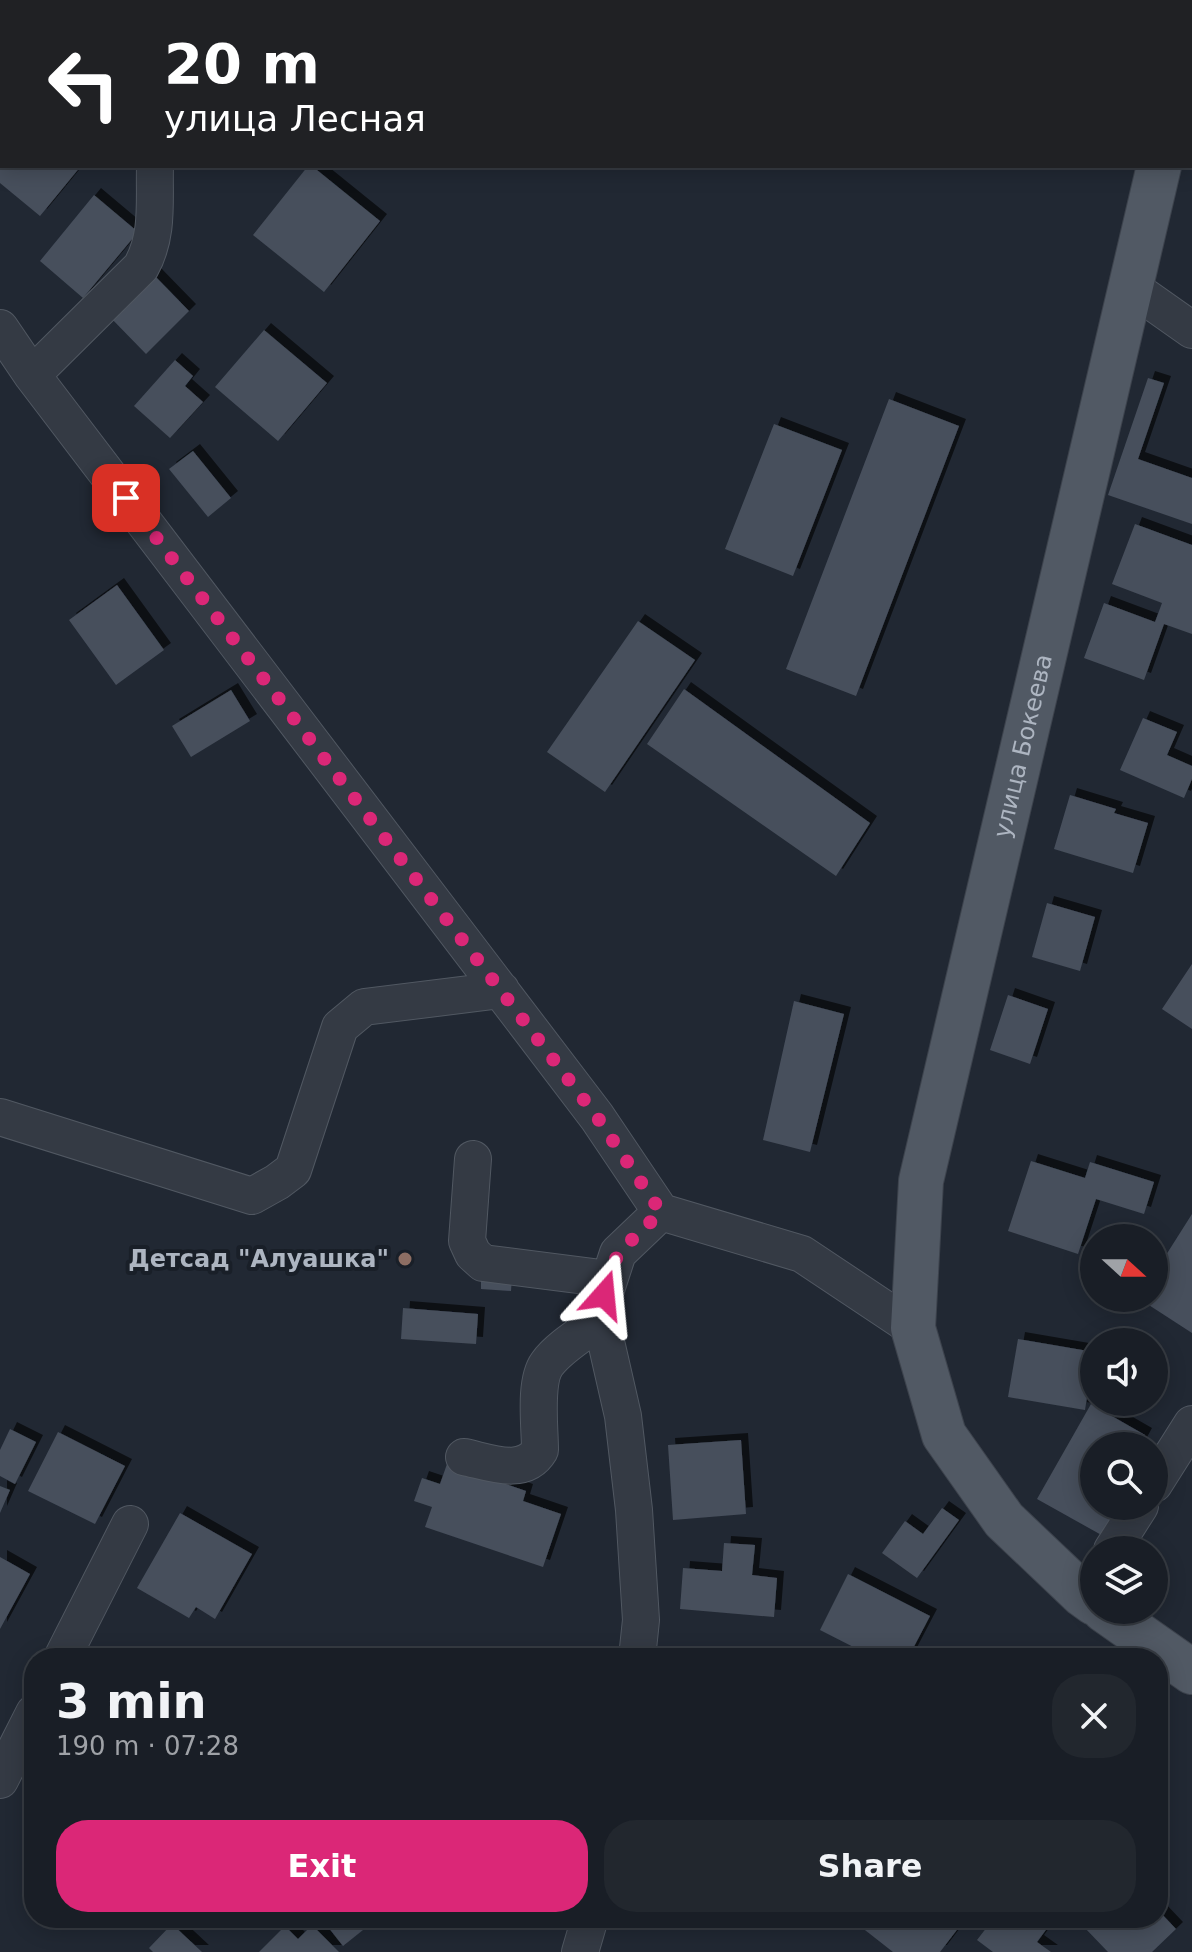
<!DOCTYPE html>
<meta charset="utf-8">
<style>
:root{--surface:#191e26;--page:#22272e;--text:#f1f3f6;--muted:#9fa2a7;--line:#373c43;--accent:#db2777}
body{margin:0;font-family:"DejaVu Sans",sans-serif;background:var(--page);color:var(--text);height:100vh;display:flex;flex-direction:column;font-size:30px;white-space:nowrap}
*{box-sizing:border-box;margin:0}
p{font-size:26px;color:var(--muted)}
.icon{flex:none;width:44px;height:44px;fill:none;stroke:currentColor;stroke-width:2;stroke-linecap:round;stroke-linejoin:round}
.map{position:relative;flex:1;overflow:hidden}
.side{position:absolute;left:24px;top:1648px;width:1144px;height:280px;display:flex;flex-direction:column;background:var(--surface);border-radius:32px;box-shadow:0 4px 20px #0003,0 0 0 2px var(--line)}
.side>*{flex:none}
.banner{position:absolute;left:0px;top:0px;width:1192px;height:168px;box-shadow:0 4px 20px #0003,0 0 0 2px var(--line);background:#202124;color:#fff;overflow:hidden}
.needle{width:52px;rotate:111deg}
.controls{position:absolute;left:1080px;top:1224px;display:grid;gap:16px}
.controls a{display:grid;place-items:center;width:88px;height:88px;border-radius:50%;background:var(--surface);box-shadow:0 4px 20px #0003,0 0 0 2px var(--line);font-size:40px}
.pin{position:absolute;display:grid;place-items:center;width:68px;height:68px;color:#fff;margin:-34px;border-radius:16px;box-shadow:0 4px 12px #0006}
.me{position:absolute;width:88px;margin:-44px;rotate:18deg;stroke-linejoin:round;filter:drop-shadow(0 0 6px #0008)}
.turn{display:flex;align-items:center;gap:28px;height:168px;padding:0 32px;font-size:36px}
.turn .icon{width:104px;height:104px;stroke-width:2.5}
.turn b{display:block;font-size:56px;line-height:68px}
.round{display:grid;place-items:center;flex:none;width:84px;height:84px;border-radius:32px;background:var(--page)}
.head{display:flex;align-items:center;justify-content:space-between;height:136px;padding:0 32px}
h1{font-size:48px;font-weight:700;line-height:60px}
.button{display:flex;gap:16px;margin-top:auto;padding:16px 32px}
.button a{flex:1;height:92px;border-radius:32px;background:var(--accent);color:#fff;font-size:32px;font-weight:700;line-height:92px;text-align:center}
.button a+a{background:var(--page);color:var(--text)}
.map>svg:first-child{display:block}
.building{fill:#474f5c;filter:url(#shadow)}
.lines{fill:none;stroke-linecap:round;stroke-linejoin:round}
.minor-casing{stroke:#515862;stroke-width:38}
.major-casing{stroke:#3d434d;stroke-width:46}
.minor{stroke:#343a44;stroke-width:36}
.major{stroke:#515964;stroke-width:44}
.route{stroke:#db2777;stroke-width:14;stroke-dasharray:0 25.2}
.education-dot{fill:#8d6e63;stroke:#191f28;stroke-width:3}
.labels{text-anchor:middle;dominant-baseline:central;stroke-width:8;stroke-linejoin:round;paint-order:stroke}
.street-label{font-size:24px;fill:#adb5c1;stroke:#191f28}
.poi-label{font-size:24px;font-weight:bold;fill:#adb5c1;stroke:#191f28;text-anchor:end}
</style>
<div class="map">
<svg width="1192" height="1952" viewBox="0 0 1192 1952">
<defs>
<filter id="shadow"><feDropShadow dx="7" dy="-7" stdDeviation="0" flood-color="#0009"/></filter>
</defs>
<rect width="100%" height="100%" fill="#212833"/>
<!-- building -->
<path class="building" d="M0,166H81L40,216L0,183Z
M308,166H312L380,221L324,292L253,235Z
M94,195L138,232L83,298L40,261Z
M153,274L189,311L146,354L109,316Z
M264,330L327,383L278,441L215,387Z
M175,360L193,376L185,386L203,402L170,438L134,406Z
M1148,378L1164,383L1138,459L1192,478V524L1108,495Z
M889,399L959,426L856,696L786,669Z
M774,424L842,450L793,576L725,549Z
M193,451L231,498L208,517L169,469Z
M1135,524L1192,545V634L1164,624L1144,680L1084,658L1104,603L1155,622L1162,603L1112,584Z
M117,585L164,650L116,685L69,620Z
M638,621L695,660L605,792L547,752Z
M684,689L870,823L836,876L647,744Z
M231,690L250,721L191,757L172,726Z
M1143,718L1177,732L1167,755L1192,766V779L1184,798L1120,770Z
M1070,795L1116,809L1114,813L1148,823L1133,873L1054,849Z
M1047,903L1095,917L1080,971L1032,957Z
M1192,964V1029L1162,1009Z
M1008,995L1048,1009L1030,1064L990,1050Z
M794,1001L844,1014L810,1152L763,1140Z
M1031,1161L1085,1178L1090,1162L1154,1182L1144,1214L1096,1199L1078,1254L1008,1231Z
M1192,1214V1333L1138,1298H1154V1274Z
M481,1274L512,1276L511,1291L481,1289Z
M403,1308L478,1314L476,1344L401,1339Z
M1018,1339L1094,1352L1085,1410L1008,1397Z
M1091,1404L1145,1435L1139,1446H1094V1506H1123L1105,1537L1037,1499Z
M10,1429L36,1442L15,1484L0,1476V1450Z
M58,1432L125,1466L95,1524L28,1491Z
M741,1440L746,1514L673,1520L668,1445Z
M447,1464L526,1491L523,1501L561,1514L543,1567L425,1527L432,1507L414,1501L422,1478L440,1484Z
M0,1486L10,1490L0,1513Z
M942,1508L959,1520L917,1578L882,1553L905,1521L923,1534Z
M180,1513L252,1554L215,1619L196,1607L189,1618L137,1588Z
M724,1543L755,1545L752,1575L777,1578L774,1617L680,1609L683,1568L722,1571Z
M0,1557L30,1574L0,1629Z
M848,1574L930,1616L908,1658H875L820,1630Z
M1158,1910L1176,1929L1152,1952H1108L1084,1927L1094,1918H1158Z
M321,1918H378L343,1946Z
M748,1918H774L771,1927Z
M860,1918H966L940,1952H893L856,1923Z
M994,1918H1052L1054,1919L1037,1942L1051,1952H993L977,1940Z
M172,1924L202,1952H153L149,1948Z
M312,1925L339,1952H259L285,1926L298,1939Z"/>
<g class="lines">
<defs>
<path id="minor" d="M564,0L569,2
M1131,287L1192,330
M0,328L32,375L597,1117L661,1212
M32,375L141,267C159,235 154,201 155,166
M0,1117L252,1196L277,1182L293,1170L340,1027L364,1007L501,990
M473,1159L467,1241L473,1254L483,1263L609,1279
M464,1457C489,1462 524,1477 540,1450C540,1427 534,1382 547,1364C559,1347 585,1332 601,1320
M1154,1484L1192,1424
M1112,1550L1140,1506
M62,1658L130,1524
M637,1658L641,1620L634,1510L623,1416L599,1311L618,1253L661,1212L802,1254L913,1328
M0,1780L34,1713
M580,1952L590,1918"/>
<g id="major">
<path d="M1190,35L1192,27"/>
<path id="s1" d="M1094,1603L1083,1595L1004,1520L944,1435L913,1328L921,1181L1159,166"/>
<path d="M1104,1610L1192,1672"/>
</g>
</defs>
<!-- minor casing -->
<use href="#minor" class="minor-casing"/>
<!-- major casing -->
<use href="#major" class="major-casing"/>
<!-- minor -->
<use href="#minor" class="minor"/>
<!-- major -->
<use href="#major" class="major"/>
</g>
<g class="lines">
<!-- route -->
<path class="route" d="M126,498L597,1117L661,1212L618,1253L604,1295"/>
</g>
<!-- markers -->
<circle class="education-dot" cx="405" cy="1259" r="8"/>
<g class="labels">
<!-- street labels -->
<g class="street-label">
<text stroke="none"><textPath href="#s1" startOffset="932">улица Бокеева</textPath></text>
</g>
<!-- poi labels -->
<g class="poi-label">
<text x="389" y="1259">Детсад "Алуашка"</text>
</g>
</g>
</svg>
<div class="controls">
<a><svg class="needle" viewBox="-14 -14 28 28"><path d="M0-13l5 13h-10z" fill="#e53935"/><path d="M0 13l5-13h-10z" fill="#9fa2a7"/></svg></a>
<a><svg class="icon" aria-label="sound" viewBox="0 0 24 24"><path d="M4 9h4l5-4v14l-5-4H4zM17 9q2 3 0 6"/></svg></a>
<a><svg class="icon" aria-label="search" viewBox="0 0 24 24"><circle cx="10" cy="10" r="6"/><path d="M15 15l6 6"/></svg></a>
<a><svg class="icon" aria-label="layers" viewBox="0 0 24 24"><path d="M12 4l9 5-9 5-9-5zM3 14l9 5 9-5"/></svg></a>
</div>
<div class="pin" style="left:126px;top:498px;background:#d93025"><svg class="icon" aria-label="arrive" viewBox="0 0 24 24"><path d="M6 21V4h12l-3 4 3 4H6"/></svg></div>
<svg class="me" style="left:604px;top:1295px" viewBox="-20 -20 40 40"><path d="M0-17L14 15 0 8-14 15z" fill="#db2777" stroke="#fff" stroke-width="4"/></svg>
<div class="banner">
<div class="turn"><svg class="icon" aria-label="left" viewBox="0 0 24 24"><path d="M17 20v-9H6M10 6l-5 5 5 5"/></svg><div><b>20 m</b>улица Лесная</div></div>
</div>
<section class="side">
<div class="head"><div><h1>3 min</h1><p>190 m · 07:28</p></div><a class="round"><svg class="icon" aria-label="close" viewBox="0 0 24 24"><path d="M6 6l12 12M18 6L6 18"/></svg></a></div>
<div class="button"><a>Exit</a><a>Share</a></div>
</section>
</div>
